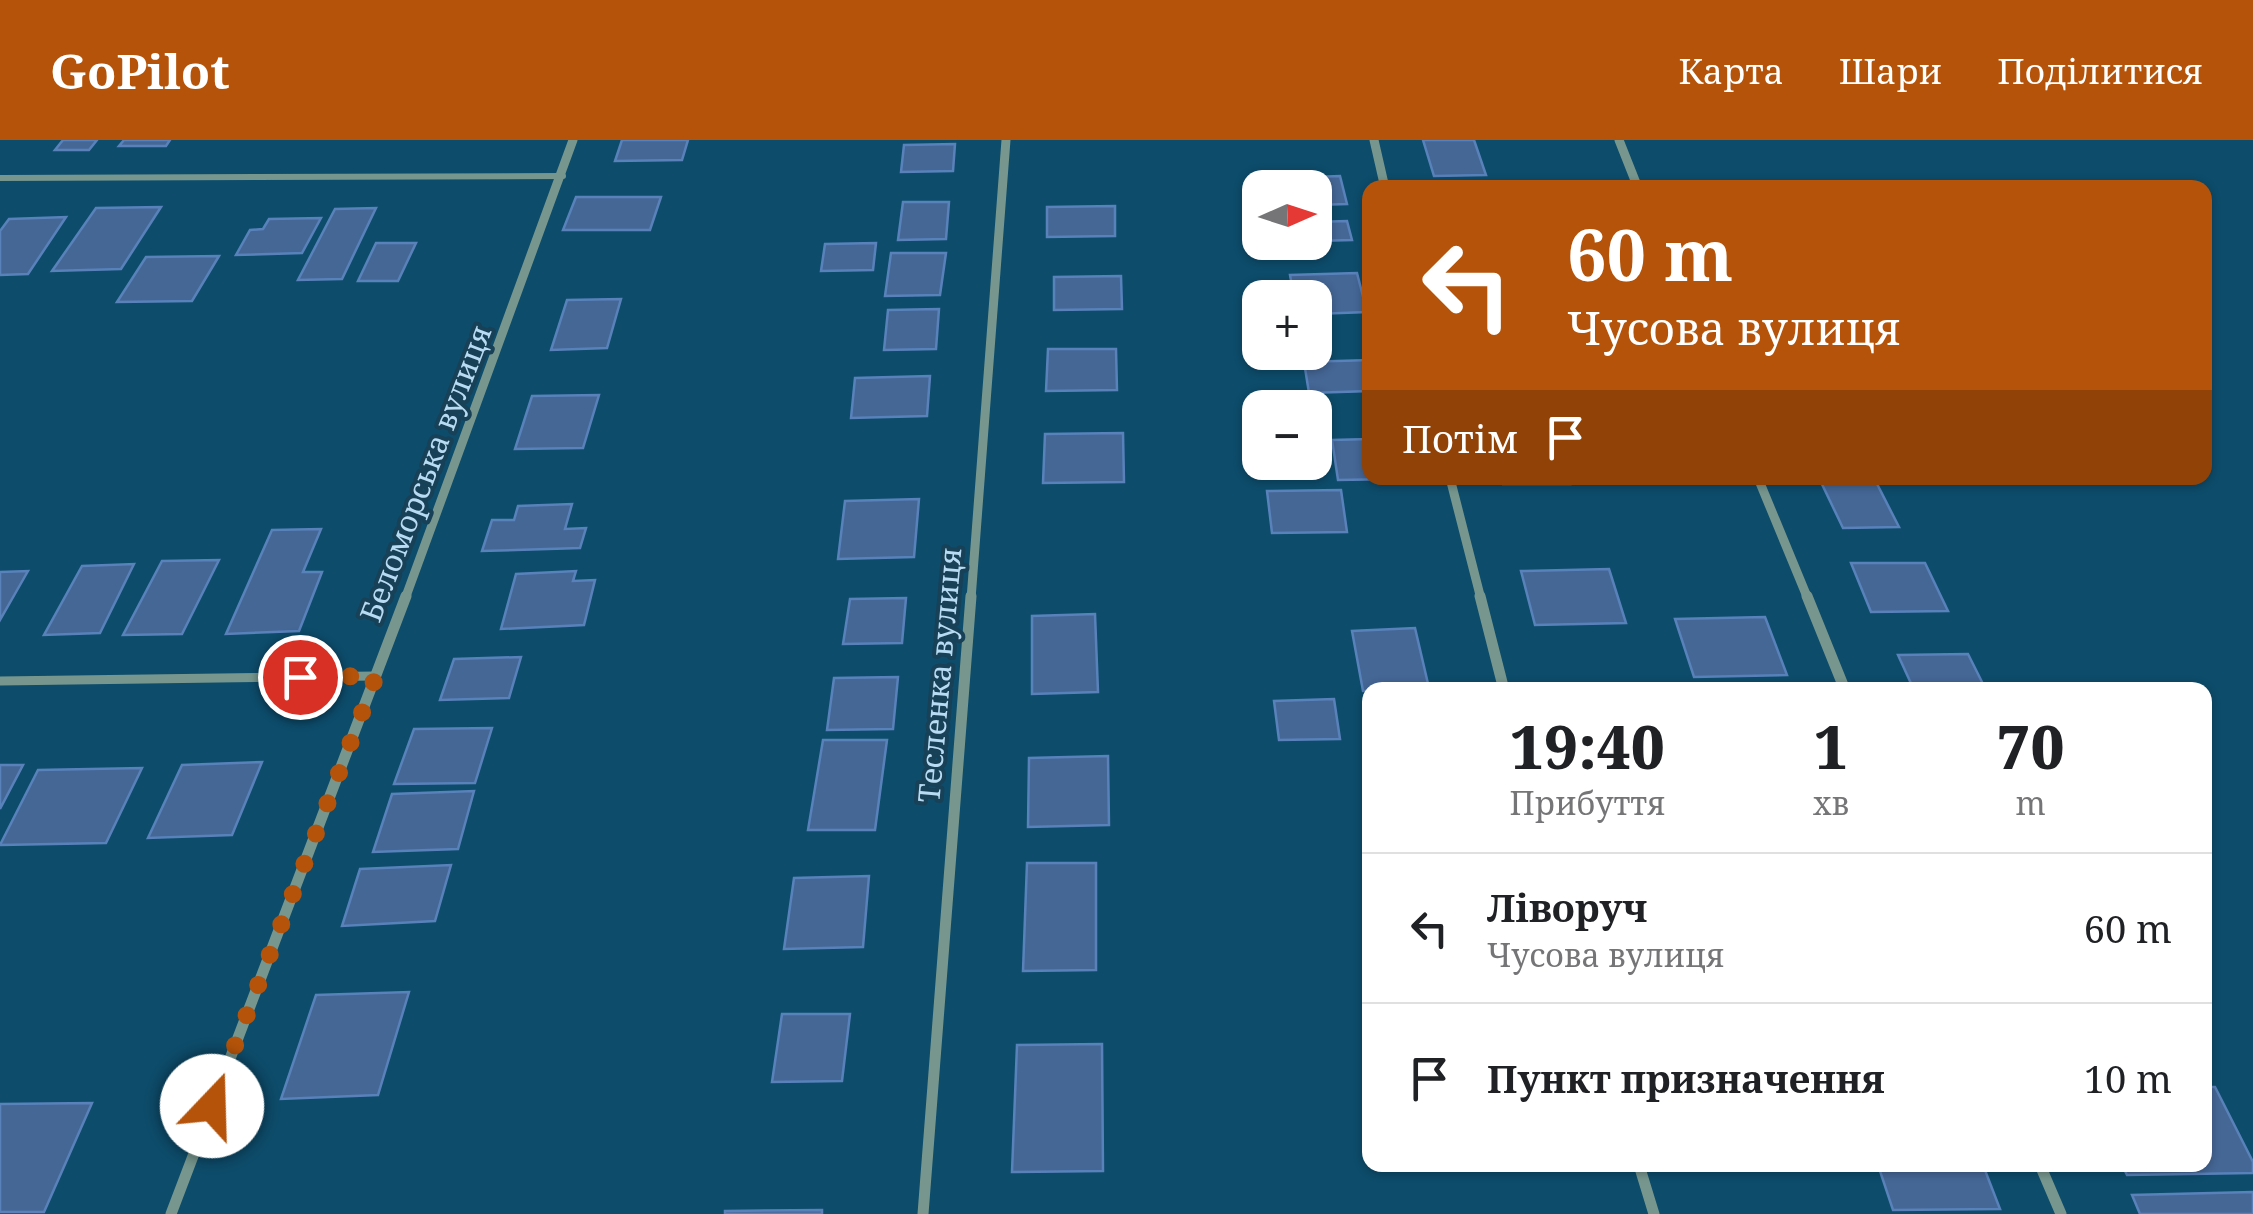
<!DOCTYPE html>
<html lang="uk">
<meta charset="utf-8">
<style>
:root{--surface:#fff;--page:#f2f2f2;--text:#202124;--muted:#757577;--line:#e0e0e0;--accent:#b45309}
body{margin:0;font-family:"Noto Serif",serif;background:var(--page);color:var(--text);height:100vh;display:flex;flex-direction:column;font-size:38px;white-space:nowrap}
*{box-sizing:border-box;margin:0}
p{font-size:32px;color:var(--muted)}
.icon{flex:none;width:55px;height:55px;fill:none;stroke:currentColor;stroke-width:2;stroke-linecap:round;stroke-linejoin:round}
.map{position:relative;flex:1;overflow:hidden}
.details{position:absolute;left:1362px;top:542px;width:850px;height:490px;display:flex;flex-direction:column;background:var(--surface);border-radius:20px;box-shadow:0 2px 8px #0004}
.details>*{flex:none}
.banner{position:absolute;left:1362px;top:40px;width:850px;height:305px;border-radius:20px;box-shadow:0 2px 8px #0004;background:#b45309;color:#fff;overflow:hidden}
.needle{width:65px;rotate:87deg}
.tools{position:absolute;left:1242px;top:30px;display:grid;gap:20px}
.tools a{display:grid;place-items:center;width:90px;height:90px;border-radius:20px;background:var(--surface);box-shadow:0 2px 8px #0004;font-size:50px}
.pin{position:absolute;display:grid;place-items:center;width:85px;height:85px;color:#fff;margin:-42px;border:5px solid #fff;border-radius:50%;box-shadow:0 2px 10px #0007}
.me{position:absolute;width:110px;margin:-55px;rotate:21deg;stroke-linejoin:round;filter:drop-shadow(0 0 8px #0008)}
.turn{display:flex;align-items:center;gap:35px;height:210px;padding:0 40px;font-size:45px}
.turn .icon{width:130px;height:130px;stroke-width:2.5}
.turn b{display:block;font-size:70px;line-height:85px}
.then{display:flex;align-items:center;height:95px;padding:0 40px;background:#0003;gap:20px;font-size:38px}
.eta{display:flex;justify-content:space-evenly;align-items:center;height:170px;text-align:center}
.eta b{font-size:60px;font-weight:800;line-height:70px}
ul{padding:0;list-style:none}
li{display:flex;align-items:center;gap:30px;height:150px;padding:0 40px;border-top:2px solid var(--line)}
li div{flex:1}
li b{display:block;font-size:38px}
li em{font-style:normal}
header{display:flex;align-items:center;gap:60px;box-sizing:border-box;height:140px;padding:0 50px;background:var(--accent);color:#fff}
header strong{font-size:48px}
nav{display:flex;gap:55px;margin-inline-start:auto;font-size:35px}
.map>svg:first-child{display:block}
.building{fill:#456796;stroke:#5982bb;stroke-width:2.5}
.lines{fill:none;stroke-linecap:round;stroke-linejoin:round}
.service-far1{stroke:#77978e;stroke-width:6}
.service{stroke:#77978e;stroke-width:9}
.minor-far1{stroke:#77978e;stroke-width:9}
.minor{stroke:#77978e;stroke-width:11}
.route{stroke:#b45309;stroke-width:18;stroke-dasharray:0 32.4}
.labels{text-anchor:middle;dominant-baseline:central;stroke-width:8;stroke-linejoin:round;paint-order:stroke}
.street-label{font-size:30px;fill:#b7dbf2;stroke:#184057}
</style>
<header>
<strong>GoPilot</strong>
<nav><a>Карта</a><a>Шари</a><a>Поділитися</a></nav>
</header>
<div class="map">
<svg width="2253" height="1074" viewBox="0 0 2253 1074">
<rect width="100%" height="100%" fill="#0d4c6b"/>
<!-- building -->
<path class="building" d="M63,0H97L89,10H55Z
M124,0H170L166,6H119Z
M622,0H688L682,20L615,21Z
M1423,0H1474L1486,35L1434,36Z
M955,4L953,31L901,32L904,5Z
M1340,36L1347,64L1315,65V48H1287L1285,38Z
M576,57H661L650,90H563Z
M903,62H949L946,99L898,100Z
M1115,66V96L1047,97V67Z
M161,67L121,129L52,131L96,68Z
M376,68L342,139L298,140L335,69Z
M66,77L28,134L0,135V91L9,79Z
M321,78L302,113L236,115L250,90L263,89L269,79Z
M1347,81L1352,100L1315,101V82Z
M376,103H416L398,141H358Z
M876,103L873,130L821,131L825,104Z
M891,113H946L940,155L885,156Z
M219,116L192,161L117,162L146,117Z
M1357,133L1367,172L1315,174V158H1294L1290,135Z
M1121,136L1122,169L1054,170V137Z
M621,159L607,208L551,210L567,160Z
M939,169L936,209L884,210L888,170Z
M1048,209H1116L1117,250L1046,251Z
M1370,220V251L1309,253L1304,222Z
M930,236L927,276L851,278L855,238Z
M599,255L583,308L515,309L532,256Z
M1123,293L1124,342L1043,343L1045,294Z
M1370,299V338L1397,339L1338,340L1332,300Z
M1502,338H1568L1570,344H1503Z
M1819,338H1874L1899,387L1843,388Z
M1341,350L1347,392L1272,393L1267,351Z
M919,359L914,417L838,419L845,361Z
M572,364L565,389L586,388L580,408L482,411L492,380H514L518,366Z
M321,389L303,432H322L299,491L226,494L272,390Z
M219,420L182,494L123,495L162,421Z
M1851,423H1925L1948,471L1871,472Z
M134,424L100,493L44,495L82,426Z
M1609,429L1626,483L1535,485L1521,431Z
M28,431L0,480V432Z
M576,431L573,441L595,440L584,485L501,489L516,434Z
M906,458L902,503L843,504L850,459Z
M1095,474L1098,552L1032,554V476Z
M1765,477L1787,535L1694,537L1675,479Z
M1415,488L1429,548L1363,551L1352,491Z
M1968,514L1986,550H1914L1898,515Z
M521,517L509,558L440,560L454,519Z
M898,537L893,589L827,590L834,538Z
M1334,559L1340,599L1279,600L1274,561Z
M492,588L475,643L394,644L414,589Z
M823,600H887L875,690H808Z
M1108,616L1109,685L1028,687L1029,618Z
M262,622L232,695L148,698L182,625Z
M0,625H23L0,669Z
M142,628L106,703L0,705L38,630Z
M474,651L458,709L373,712L392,654Z
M1027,723H1096V830L1023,831Z
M451,725L435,781L342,786L360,729Z
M869,736L863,807L784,809L794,738Z
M409,852L378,955L281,959L316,855Z
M782,874H850L842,941L772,942Z
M1102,904L1103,1031L1012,1032L1017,905Z
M2205,947H2215L2253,1022V1033L2127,1035L2122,1025H2205Z
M92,963L44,1072H0V964Z
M1878,1025H1983L2000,1069L1893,1070Z
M2253,1052V1074H2140L2132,1055Z
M822,1070V1074H725V1071Z"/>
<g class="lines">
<!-- service-far1 -->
<path class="service-far1" d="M0,38L563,36"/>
<!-- service -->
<path class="service" d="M0,541L375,536"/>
<!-- minor-far1 -->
<path class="minor-far1" d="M1374,0L1385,48
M1619,0L1638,48
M1450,338L1481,459
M1758,338L1808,459
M405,459L573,0
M971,459L1006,0"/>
<!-- minor -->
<path class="minor" d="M1480,456L1504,550
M1807,456L1845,550
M1639,1025L1654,1074
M2040,1025L2061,1074
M171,1074L406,456
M923,1074L971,456"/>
</g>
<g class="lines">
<!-- route -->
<path class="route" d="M212,966L376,536L300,537"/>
</g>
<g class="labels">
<!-- street labels -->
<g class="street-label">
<text transform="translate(425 333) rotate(-69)">Беломорська вулиця</text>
<text transform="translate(939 535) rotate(-85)">Тесленка вулиця</text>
</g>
</g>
</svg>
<div class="tools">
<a><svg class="needle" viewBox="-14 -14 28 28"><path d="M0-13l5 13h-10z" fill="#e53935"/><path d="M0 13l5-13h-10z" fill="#757577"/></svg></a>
<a>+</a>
<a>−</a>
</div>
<div class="pin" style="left:300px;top:537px;background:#d93025"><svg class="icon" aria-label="arrive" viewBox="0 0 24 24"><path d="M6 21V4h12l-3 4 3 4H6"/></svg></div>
<svg class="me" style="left:212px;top:966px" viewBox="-20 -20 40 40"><circle r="19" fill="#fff"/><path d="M0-13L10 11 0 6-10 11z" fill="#b45309"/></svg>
<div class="banner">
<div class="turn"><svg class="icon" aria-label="left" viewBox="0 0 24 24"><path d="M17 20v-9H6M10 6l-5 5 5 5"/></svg><div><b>60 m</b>Чусова вулиця</div></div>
<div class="then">Потім<svg class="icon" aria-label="arrive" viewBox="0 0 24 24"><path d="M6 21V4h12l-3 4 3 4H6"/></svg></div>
</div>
<section class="details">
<div class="eta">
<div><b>19:40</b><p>Прибуття</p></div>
<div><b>1</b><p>хв</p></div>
<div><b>70</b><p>m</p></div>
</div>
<ul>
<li><svg class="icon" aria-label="left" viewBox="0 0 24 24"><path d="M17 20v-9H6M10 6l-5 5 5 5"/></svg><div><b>Ліворуч</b><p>Чусова вулиця</p></div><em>60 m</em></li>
<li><svg class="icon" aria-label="arrive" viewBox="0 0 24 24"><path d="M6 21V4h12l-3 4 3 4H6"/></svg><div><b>Пункт призначення</b></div><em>10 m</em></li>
</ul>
</section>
</div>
